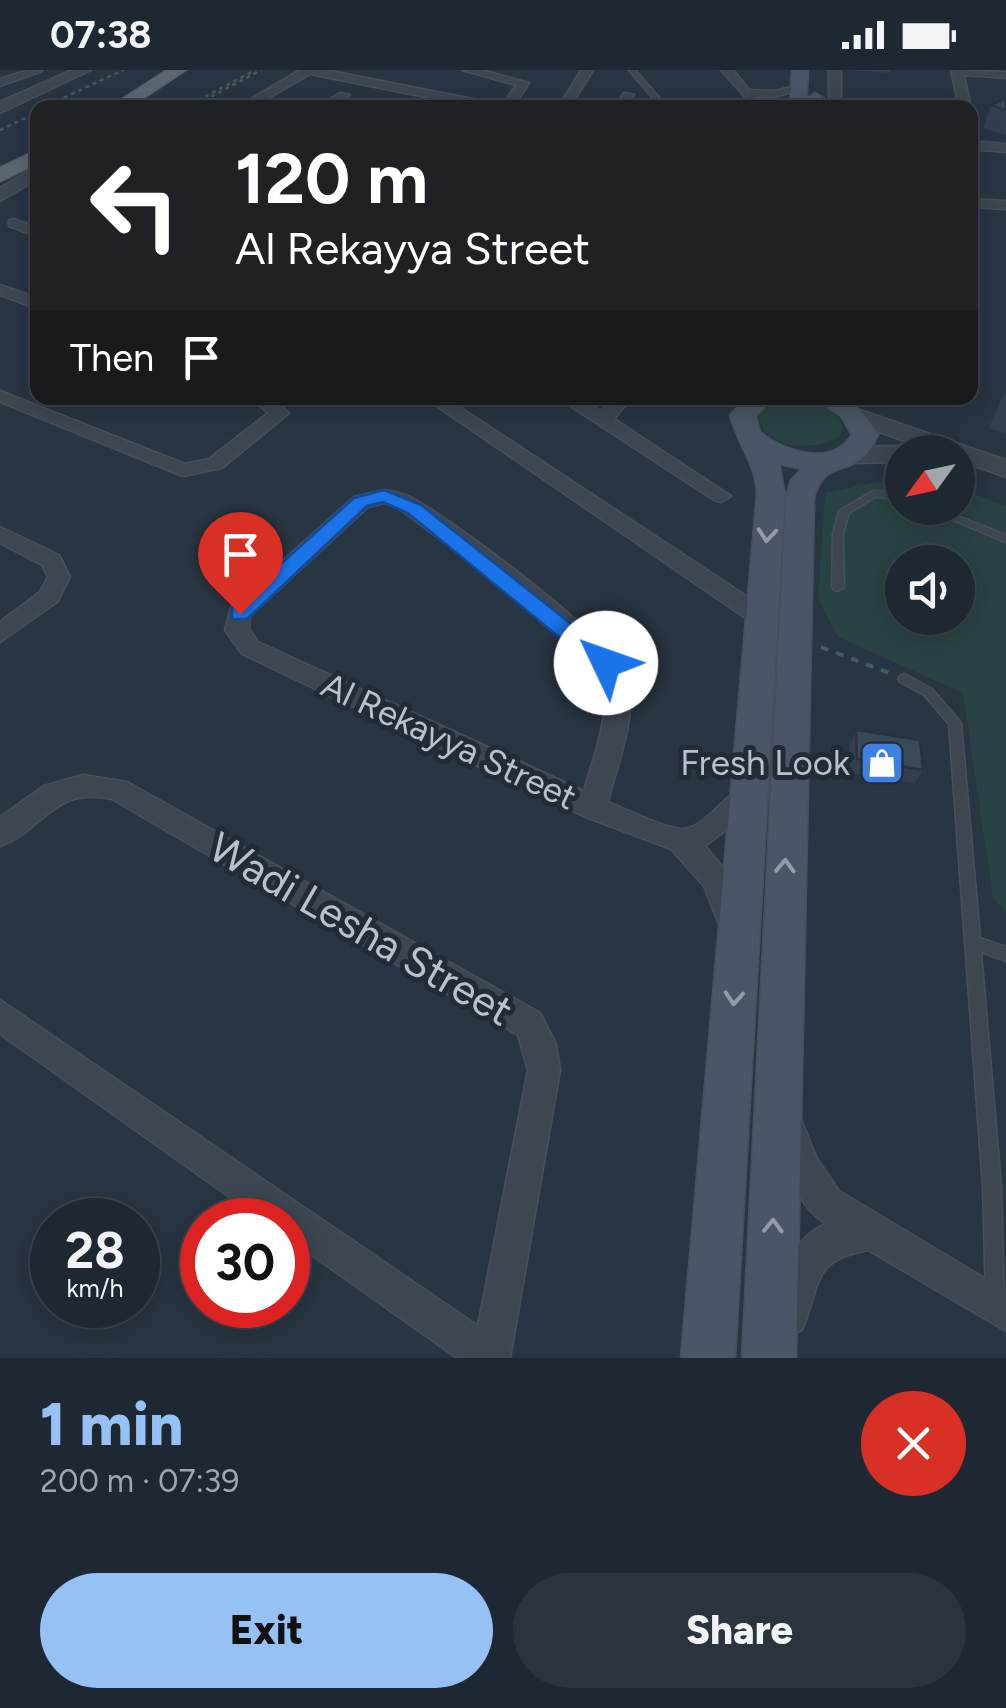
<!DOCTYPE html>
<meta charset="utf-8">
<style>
:root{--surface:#1e2832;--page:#2b343e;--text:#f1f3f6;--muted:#a1a6ac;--line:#3c444d;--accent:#95c1f5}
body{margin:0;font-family:Figtree,sans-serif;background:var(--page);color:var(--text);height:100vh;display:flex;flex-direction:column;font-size:38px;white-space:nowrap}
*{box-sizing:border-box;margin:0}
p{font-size:32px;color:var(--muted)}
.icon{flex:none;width:55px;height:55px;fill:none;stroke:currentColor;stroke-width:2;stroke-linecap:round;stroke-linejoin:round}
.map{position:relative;height:1288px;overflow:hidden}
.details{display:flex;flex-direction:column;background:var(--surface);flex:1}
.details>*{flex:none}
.hud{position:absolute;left:30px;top:30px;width:948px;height:305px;border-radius:20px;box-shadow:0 5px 25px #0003,0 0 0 2px var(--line);background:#202124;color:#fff;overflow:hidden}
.needle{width:65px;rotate:237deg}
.controls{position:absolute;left:885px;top:365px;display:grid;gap:20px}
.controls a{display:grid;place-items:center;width:90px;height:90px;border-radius:50%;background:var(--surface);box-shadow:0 5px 25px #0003,0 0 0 2px var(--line);font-size:50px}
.speed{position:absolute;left:30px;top:1128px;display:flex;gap:20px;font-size:50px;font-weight:700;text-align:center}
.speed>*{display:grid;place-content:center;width:130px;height:130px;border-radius:50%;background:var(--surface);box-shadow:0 5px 25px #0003,0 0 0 2px var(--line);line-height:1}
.speed small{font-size:25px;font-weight:400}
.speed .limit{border:15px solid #d22;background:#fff;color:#111}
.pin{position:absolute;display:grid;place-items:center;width:85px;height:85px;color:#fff;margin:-102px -42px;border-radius:50% 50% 50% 0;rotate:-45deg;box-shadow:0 0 10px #0007}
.pin .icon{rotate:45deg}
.me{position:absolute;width:110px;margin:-55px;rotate:312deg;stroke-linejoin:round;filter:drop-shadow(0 0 8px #0008)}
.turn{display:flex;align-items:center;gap:35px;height:210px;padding:0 40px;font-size:45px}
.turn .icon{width:130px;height:130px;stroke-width:2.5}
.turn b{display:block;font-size:70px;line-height:85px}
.then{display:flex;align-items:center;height:95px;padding:0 40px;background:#0003;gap:20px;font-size:38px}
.round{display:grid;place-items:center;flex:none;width:105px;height:105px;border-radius:52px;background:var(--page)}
.summary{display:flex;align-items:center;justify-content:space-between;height:170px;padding:0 40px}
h1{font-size:60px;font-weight:800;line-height:75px;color:var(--accent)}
.action{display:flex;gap:20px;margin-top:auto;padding:20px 40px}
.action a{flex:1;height:115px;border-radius:60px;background:var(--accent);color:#111;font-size:40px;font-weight:800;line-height:115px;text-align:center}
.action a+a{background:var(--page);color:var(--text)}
.status{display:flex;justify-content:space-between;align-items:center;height:70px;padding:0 50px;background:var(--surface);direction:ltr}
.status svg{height:28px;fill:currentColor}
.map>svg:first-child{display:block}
.green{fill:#2a4243;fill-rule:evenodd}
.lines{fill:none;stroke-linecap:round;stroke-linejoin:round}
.service-casing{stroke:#46505b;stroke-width:3}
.minor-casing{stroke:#46505b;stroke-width:3}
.tertiary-casing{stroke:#46505b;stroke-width:3}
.secondary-casing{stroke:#46505b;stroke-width:3}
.primary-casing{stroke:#46505b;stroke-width:2}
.path-far1{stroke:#435b5b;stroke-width:2.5;stroke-dasharray:4 4;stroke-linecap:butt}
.path{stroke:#435b5b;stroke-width:4;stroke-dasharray:8 8;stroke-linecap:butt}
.service{fill:#3c4752;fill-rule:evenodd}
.minor{fill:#3c4752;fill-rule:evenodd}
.tertiary{fill:#3c4752;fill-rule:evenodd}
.secondary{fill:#4a5665;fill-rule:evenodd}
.primary{fill:#5a6672;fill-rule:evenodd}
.wall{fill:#323f4c}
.building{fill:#3a4958;stroke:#29333e;stroke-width:2.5}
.oneway{stroke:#929ca8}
.route{fill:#1a73e8;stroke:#114b97;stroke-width:2.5}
.labels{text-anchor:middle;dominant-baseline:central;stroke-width:10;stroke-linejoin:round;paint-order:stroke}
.street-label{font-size:35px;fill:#b9c2cc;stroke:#212c37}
.poi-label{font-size:35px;fill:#b9c2cc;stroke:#212c37;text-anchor:end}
.near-street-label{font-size:42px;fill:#b9c2cc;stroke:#212c37}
</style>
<div class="status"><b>07:38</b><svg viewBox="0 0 49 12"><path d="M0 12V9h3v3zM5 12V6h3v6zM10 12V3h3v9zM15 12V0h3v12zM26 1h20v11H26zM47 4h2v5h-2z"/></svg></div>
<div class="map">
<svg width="1006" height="1288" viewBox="0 0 1006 1288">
<rect width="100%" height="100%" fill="#283542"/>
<!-- green -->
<path class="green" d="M786,329C809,329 833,332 843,356L841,365C818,383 759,380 759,343L766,335Z
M902,407V438H958V418L1006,436V843L993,828L963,623L838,567L818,529L825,423ZM902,492H958V548H902Z"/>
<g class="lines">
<defs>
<path id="service" d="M629,0H635L668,38H661Z
M873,421L902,424V430L875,427L849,443L843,464L844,517L838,521L834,520L832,517L833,464L839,441Z
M924,438H937L1006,465V472Z
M904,604L932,619L961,653L980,868L1006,877V891L981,882L1001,1117L1004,1228L1002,1235L995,1237L988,1235L986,1228L983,1117L949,654L924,625L900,612L898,609L900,606Z"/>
<path id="minor" d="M28,0L42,1L0,16V9Z
M300,0H326L503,35L516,15L462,0H482L529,13L513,38H481L310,4L251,38H236Z
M581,0H593L570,38H558Z
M721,0H733L749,20L775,21L799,15L805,18L775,27H755L761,34L755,38Z
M829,0H841V38H829Z
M951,0L1006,2V8L964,5L971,38L970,39L959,38Z
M340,23L350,25L332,38H317Z
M624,23L634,25L627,38H615Z
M970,71L1006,74V82L970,79Z
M970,129L1006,131V139L970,137Z
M14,149L38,158V167L9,156V150Z
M0,215L38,228V239L0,225Z
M0,321L185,394L209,389L268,343L251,328H271L289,343L222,398L183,406L0,332Z
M425,328H446L769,541L772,547L769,553H753Z
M558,328H579L601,341L613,328H631L614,349L731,426L721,432L714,430Z
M385,420C395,422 405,424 414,429C456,453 617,570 628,612C637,648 616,697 608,732C626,739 666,759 683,759C712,757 727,710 757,720L761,728L757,736L705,776L726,801L747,853L742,862L732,866L722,862L704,816L671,779L583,746L242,584L225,560L231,537L354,427ZM384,433L397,437L512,523L596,599C617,632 593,687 584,721L258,572L249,559L250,546L368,437Z
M0,457L59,485L70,507L57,532L0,572V552L40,522L48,507L42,495L0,473Z
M83,705L127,712L540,943L556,974L560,1000L510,1288H457L288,1168V1150H262L0,964V930L478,1256L528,1000L518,965L112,729C52,716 45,760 0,776V747L44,716Z
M788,1042L800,1047L816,1087L839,1121L1006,1221V1261L868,1180C810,1191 822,1213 802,1260L789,1266L776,1260L770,1247C783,1212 788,1170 826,1154C795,1135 784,1091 771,1059L776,1047Z"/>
<path id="tertiary" d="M72,0H91L0,43V32Z
M38,96V109L0,131V118Z
M857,339L1006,390V407L958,390V382H936L848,351L845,346L848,341Z
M902,376L914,382H902V392L848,393L835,385L848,377Z"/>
<path id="secondary" d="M792,0H808L806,38H790Z
M815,23L840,38H819L807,28Z
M747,328H773L756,346L760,362C785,382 831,397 852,365L841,346L814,328C850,328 860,334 878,365C874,371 870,382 864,387C843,404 823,393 814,428L796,1288H742L786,428L791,410L802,399L779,394L785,424L735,1288H681L757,424C756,393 737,374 730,345Z"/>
<path id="primary" d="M166,0H187L130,38H107Z
M38,79V94L0,112V97Z"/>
</defs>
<!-- service casing -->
<use href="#service" class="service-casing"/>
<!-- minor casing -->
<use href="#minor" class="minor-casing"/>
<!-- tertiary casing -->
<use href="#tertiary" class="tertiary-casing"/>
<!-- secondary casing -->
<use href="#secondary" class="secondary-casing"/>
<!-- primary casing -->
<use href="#primary" class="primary-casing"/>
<!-- path-far1 -->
<path class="path-far1" d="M42,38L123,0
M184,38L255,0
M190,38L261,0
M0,60L38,42"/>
<!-- path -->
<path class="path" d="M821,577L892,604"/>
<!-- service -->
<use href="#service" class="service"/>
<!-- minor -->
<use href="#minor" class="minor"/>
<!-- tertiary -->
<use href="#tertiary" class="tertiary"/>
<!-- secondary -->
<use href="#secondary" class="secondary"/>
<!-- primary -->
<use href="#primary" class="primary"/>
</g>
<!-- wall -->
<path class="wall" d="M850,0H890L889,3Z
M1006,29V66L983,58L991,35Z
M1006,322V364L989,358L1001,330Z
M856,660L923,700L915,713L850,703V674Z"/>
<!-- building -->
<path class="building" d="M1006,29V40L991,35Z
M856,660L920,670L923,700L857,689Z"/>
<!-- one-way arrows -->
<defs><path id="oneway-chevron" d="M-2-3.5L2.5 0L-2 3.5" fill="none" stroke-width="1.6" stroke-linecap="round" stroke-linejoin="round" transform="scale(2.5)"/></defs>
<g class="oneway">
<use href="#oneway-chevron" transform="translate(767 465) rotate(95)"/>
<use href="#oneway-chevron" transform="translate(785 796) rotate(-88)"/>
<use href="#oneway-chevron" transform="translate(734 928) rotate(94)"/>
<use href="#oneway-chevron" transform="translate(773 1156) rotate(-88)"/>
</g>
<!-- route -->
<path class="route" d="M384,420L421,435L613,587V599H598L408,443L383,432L367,436L247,549H232V538L354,428Z"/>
<!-- icons -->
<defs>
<symbol id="shop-square" viewBox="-11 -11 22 22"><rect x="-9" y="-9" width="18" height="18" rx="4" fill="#3f7fe0" stroke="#212c37"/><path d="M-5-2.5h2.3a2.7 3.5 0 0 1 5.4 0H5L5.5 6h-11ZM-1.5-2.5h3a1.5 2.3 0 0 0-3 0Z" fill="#fff"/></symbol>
</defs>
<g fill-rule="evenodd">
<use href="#shop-square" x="857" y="668" width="50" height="50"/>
</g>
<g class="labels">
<!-- street labels -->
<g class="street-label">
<text transform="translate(449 671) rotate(25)">Al Rekayya Street</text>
</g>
<!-- poi labels -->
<g class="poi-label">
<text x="850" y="693">Fresh Look</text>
</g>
<!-- near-street labels -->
<g class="near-street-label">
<text transform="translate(361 859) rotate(30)">Wadi Lesha Street</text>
</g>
</g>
</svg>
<div class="controls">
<a><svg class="needle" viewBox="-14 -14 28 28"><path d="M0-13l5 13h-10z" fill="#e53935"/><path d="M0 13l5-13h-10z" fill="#a1a6ac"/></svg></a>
<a><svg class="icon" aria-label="sound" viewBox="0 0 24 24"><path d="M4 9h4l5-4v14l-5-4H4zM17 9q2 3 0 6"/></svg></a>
</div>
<div class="speed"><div>28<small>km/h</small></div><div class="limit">30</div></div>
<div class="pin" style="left:240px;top:544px;background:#d93025"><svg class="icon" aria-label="arrive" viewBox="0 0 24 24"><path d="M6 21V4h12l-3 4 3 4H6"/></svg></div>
<svg class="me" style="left:606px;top:593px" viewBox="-20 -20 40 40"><circle r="19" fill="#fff"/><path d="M0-13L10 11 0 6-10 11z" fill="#1a73e8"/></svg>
<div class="hud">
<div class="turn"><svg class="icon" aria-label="left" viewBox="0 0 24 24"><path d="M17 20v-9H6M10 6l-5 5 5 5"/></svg><div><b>120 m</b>Al Rekayya Street</div></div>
<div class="then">Then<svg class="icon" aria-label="arrive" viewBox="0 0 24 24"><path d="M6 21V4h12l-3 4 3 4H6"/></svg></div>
</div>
</div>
<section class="details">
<div class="summary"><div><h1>1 min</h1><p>200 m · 07:39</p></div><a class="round" style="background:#d93025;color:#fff"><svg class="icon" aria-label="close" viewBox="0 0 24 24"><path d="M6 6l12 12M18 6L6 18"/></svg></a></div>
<div class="action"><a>Exit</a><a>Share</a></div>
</section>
